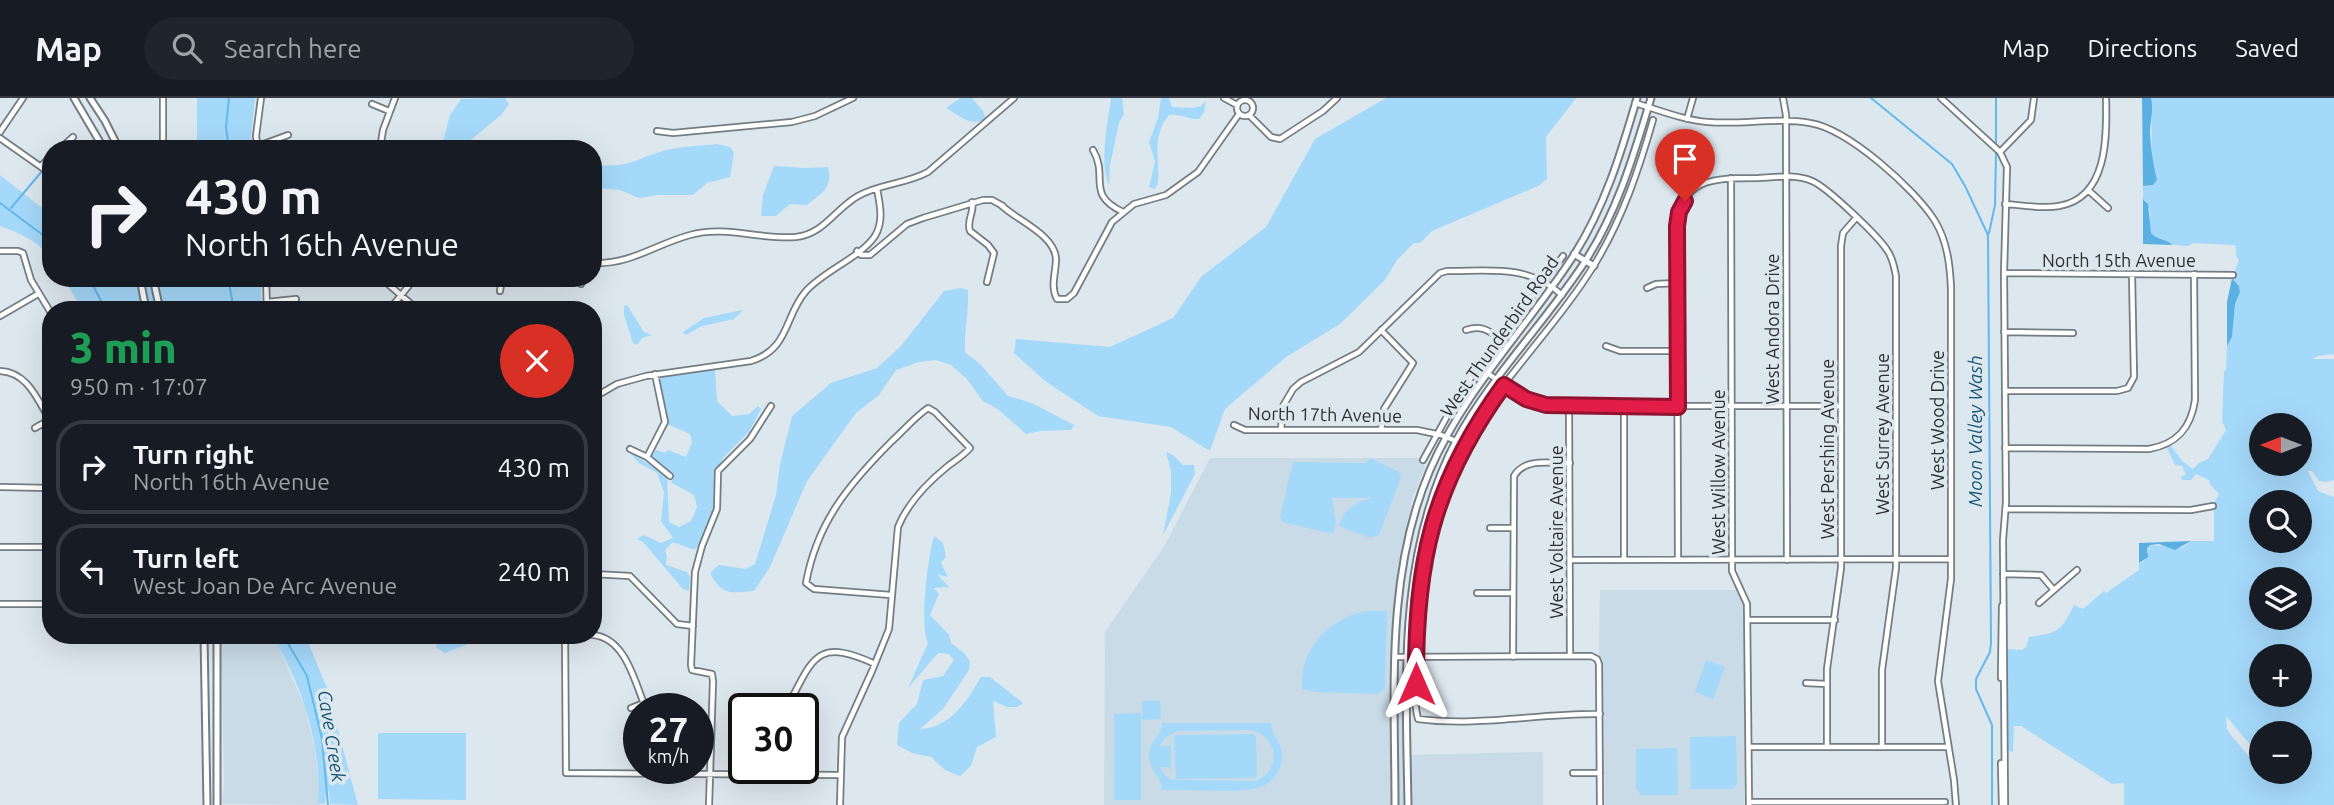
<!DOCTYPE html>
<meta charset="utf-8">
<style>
:root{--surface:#171b24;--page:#20242c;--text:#f1f3f6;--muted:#9ea1a6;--line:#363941}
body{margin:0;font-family:Ubuntu,sans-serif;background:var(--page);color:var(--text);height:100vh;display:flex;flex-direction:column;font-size:26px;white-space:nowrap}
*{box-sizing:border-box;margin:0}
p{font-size:23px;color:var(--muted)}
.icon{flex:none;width:38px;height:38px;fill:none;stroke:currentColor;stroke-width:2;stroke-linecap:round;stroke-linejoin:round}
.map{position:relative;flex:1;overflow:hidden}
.sheet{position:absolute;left:42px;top:203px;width:560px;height:343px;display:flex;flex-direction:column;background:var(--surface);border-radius:28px;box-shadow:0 7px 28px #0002}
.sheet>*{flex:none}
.banner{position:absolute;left:42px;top:42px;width:560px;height:147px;border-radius:28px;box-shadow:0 7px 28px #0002;background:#171b24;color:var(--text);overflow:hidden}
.needle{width:46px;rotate:270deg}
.fabs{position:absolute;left:2249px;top:315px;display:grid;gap:14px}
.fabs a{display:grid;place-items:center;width:63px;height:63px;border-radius:50%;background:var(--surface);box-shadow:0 7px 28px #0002;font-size:35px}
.speed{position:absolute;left:623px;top:595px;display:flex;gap:14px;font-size:35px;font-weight:700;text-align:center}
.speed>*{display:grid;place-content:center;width:91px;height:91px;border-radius:50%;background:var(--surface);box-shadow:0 7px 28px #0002;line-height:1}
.speed small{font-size:18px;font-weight:400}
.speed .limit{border:4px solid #111;border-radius:10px;background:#fff;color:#111}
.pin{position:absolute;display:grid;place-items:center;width:60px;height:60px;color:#fff;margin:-72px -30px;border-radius:50% 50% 50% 0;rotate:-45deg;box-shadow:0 0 7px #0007}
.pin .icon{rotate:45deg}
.me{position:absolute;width:77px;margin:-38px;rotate:0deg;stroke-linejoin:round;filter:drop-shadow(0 0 5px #0008)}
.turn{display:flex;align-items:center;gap:24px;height:147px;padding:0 28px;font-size:32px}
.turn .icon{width:91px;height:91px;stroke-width:2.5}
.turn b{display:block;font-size:49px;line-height:60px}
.round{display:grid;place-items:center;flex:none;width:74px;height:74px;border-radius:37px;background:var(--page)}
.head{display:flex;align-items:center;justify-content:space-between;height:119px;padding:0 28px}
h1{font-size:42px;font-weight:800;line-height:52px;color:#1e9e55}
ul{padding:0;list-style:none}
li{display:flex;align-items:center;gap:21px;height:94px;margin:0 14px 10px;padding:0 14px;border:4px solid var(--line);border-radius:28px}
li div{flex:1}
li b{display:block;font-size:26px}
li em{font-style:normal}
header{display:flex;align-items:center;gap:42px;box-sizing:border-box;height:98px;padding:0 35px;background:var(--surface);border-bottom:2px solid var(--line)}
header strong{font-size:33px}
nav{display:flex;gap:38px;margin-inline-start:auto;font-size:24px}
.search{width:490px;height:63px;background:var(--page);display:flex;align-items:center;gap:18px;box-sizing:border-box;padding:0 24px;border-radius:38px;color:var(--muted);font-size:26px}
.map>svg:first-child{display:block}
.built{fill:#c9dbe6}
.green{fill:#a5d9fa;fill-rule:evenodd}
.forest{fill:#5ab0e3}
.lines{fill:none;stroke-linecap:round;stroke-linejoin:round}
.stream{stroke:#64b9ec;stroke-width:2}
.minor-casing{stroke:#737d83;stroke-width:8}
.secondary-casing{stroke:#737d83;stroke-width:9}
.minor{stroke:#fff;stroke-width:4.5}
.secondary{stroke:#fff;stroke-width:5}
.route-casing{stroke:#92132f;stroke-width:18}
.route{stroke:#e11d48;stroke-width:12}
.labels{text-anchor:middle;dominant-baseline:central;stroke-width:7;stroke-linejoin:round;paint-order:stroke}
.street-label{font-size:18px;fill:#2c3032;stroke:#dde7ee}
.water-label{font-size:19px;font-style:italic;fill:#165779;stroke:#dde7ee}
</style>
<header>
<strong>Map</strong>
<div class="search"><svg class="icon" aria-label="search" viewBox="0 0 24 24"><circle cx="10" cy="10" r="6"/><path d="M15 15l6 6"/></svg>Search here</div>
<nav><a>Map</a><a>Directions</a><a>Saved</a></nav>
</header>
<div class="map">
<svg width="2334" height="707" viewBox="0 0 2334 707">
<rect width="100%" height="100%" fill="#dde7ee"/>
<!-- built -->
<path class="built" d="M1210,360H1418L1425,369L1413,399L1399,463L1393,512L1392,602H1402L1403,657L1543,654V707H1104L1105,534L1165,447Z
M1600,492H1737L1745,508L1746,516L1744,707H1605L1602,562L1599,557Z
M221,537H271L277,546L305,609L315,654L319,688V707L222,706L224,683Z"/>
<!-- green -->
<path class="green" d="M197,0H255L251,39L253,51H197Z
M505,0L509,6L501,17L466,46L472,51H441L450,17L461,1Z
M960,0H972L983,13L986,21C969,29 961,18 946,10Z
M1111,0H1122L1124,16L1119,25L1110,67L1109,87C1099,64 1108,24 1111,0Z
M1161,0H1169L1172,9L1193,10L1201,8L1206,3L1204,14L1199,21C1188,22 1181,15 1169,17C1151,38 1160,61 1158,85L1155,91L1149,89L1155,64L1149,44L1158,20Z
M1386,0H1576L1546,39L1547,81L1538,88L1432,133L1420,145H1414L1397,162L1385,182L1340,226L1286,259L1225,311L1210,353L1171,329L1098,318L1045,283L1014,255L1016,241L1110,249L1173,220L1201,179L1266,129L1315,41Z
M2151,0H2334V256L2318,258L2313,261H2334V382L2326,384L2319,383L2312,373H2308L2318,393L2334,399V707H2124V685L2112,686L2021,628H2014L2013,654L2006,652L2007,551L2022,552L2026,549L2029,539C2058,535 2061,534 2074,507L2083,511L2104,493L2106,495L2139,472V465L2144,463L2150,447L2182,450L2191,443H2214V405L2219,396L2210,386L2209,382L2196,376L2191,382H2182L2181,378L2186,377L2182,368L2175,367L2167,350L2171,348L2182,363L2193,371L2199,365L2208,361L2226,332L2222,323L2224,273L2226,272L2227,248L2232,239L2235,206L2240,194L2239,187L2232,180L2239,162L2236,158V148L2233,147L2193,145L2188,148L2172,147C2167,143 2162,144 2156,141C2145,135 2151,124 2150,114C2149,110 2147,106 2146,103L2143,101V88L2153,87L2157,82L2152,65ZM2261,327H2300V366H2261ZM2261,404H2300V443H2261ZM2261,481H2300V520H2261ZM2261,558H2300V597H2261ZM2226,618C2238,632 2249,646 2261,659V635H2300V666L2307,670H2300V674H2261V663L2250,660L2231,637L2227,631Z
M717,46L730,49L734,54L730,79L707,85L693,97H659L639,100L620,92L599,90L593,80L597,67C633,70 637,59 667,52C683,48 701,48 717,46Z
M774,68L805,70L828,69C833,90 822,95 807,107L790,106L776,118H761L763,97Z
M0,77L51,117V161C39,143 19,135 0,128Z
M63,180H260L262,211L83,212Z
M961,190L968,192C969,214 964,233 965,254L980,266L1008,298L1032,305L1074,327L1071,332L1041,333L1026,336L999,312L983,303L966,280L951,267L936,262L919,264L896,272L879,297L856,315L807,383L770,469L754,493C731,495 722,498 710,475L719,467L746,471L755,466L776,397L780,366L792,318L831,285L877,270L901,248L944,193Z
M627,207L644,234L652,237L642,240L637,247L633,245L624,217V208Z
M743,212L734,221L702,228L686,237L683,234L704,220Z
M715,271L717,303L732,318L749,316L758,308L761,311L749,334L724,359L716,372L714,379L715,404L709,425L696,451H691L673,444L665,452L667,459L666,467L687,474L690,479L689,493L683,491L643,444L637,441L644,437L661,445L673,440L661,423L664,394L657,375L639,365L627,352L667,378L669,424L679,429L691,423L697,409L694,397L672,385L671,376L652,362V357L656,352L665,355L668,352L686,359L692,344L690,336L667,326L659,281L660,279Z
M1166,354L1173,357L1183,367H1194L1195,376L1163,437L1171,395V373Z
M1370,360L1399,374L1401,379L1379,437L1370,440L1339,428C1343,412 1355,403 1371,401L1369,398L1368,400H1332L1336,424L1333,436L1282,424L1280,419L1293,364L1365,365Z
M934,438L943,445L946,459L941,465L948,479L937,476L949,489L934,490L939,496L930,517L949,537L951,545L964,555L970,563L969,572L943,611L920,631C950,630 967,603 981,579H990L1023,605L1017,609H1007L993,603L996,639L977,649L971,668L960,678L945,672L931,659L912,655L897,647L899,625L917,606L923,582L943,578L954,562L949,556L938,555L908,590L928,545C919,528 928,458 934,438Z
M1365,513H1387L1385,590L1378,596L1316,594L1302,591C1300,551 1327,522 1365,513Z
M271,537H305L327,590L358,707L330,706L329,693L326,692L325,706H318C322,649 302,584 271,537Z
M440,537H473L466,547L445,555L436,549L437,541Z
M1706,562L1725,569L1713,601L1695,594Z
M1142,603H1160L1161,621L1142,622Z
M1141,615V702H1114V616Z
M1162,625H1271C1271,638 1283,645 1282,660C1281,673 1273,684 1261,689C1243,696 1184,691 1162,692C1162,679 1148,671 1149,656C1150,643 1162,637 1162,625ZM1178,633L1249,632C1279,636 1283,673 1255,683L1173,682L1166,678L1159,669H1170L1171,679V641L1170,648H1159L1166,639Z
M378,635H466V702L378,701Z
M1254,636L1256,640L1257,676L1255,680L1176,681L1174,641L1176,637Z
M1736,638L1737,686L1732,691H1691L1690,639Z
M1677,650L1678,697H1641L1636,691V651Z"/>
<!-- forest -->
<path class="forest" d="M2142,0H2151C2154,12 2150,23 2150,35C2151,51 2153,67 2157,82L2153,87L2143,88Z
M2143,101L2148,106L2151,135C2157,142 2167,141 2172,147L2143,146Z
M2232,180L2239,188L2240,194L2235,206L2232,239L2227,248V204Z
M2191,443L2175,452L2159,446L2150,447L2147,451L2148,459L2139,465V445Z"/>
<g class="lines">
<!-- stream -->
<path class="stream" d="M229,0L226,29L229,51
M1871,0L1952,66L1965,88L1988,137L1991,545L1990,554L1976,581V591L1992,627V707
M1996,0V48
M0,105L51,143
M11,110L43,72
M1989,135L1995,107L1996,54
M89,180L106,212
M228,180L234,212
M283,537L307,578L322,641L328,707"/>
<defs>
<path id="minor" d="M163,0V51
M1224,0L1237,7
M1783,0L1786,17L1787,462
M1941,0L2000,54L2007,69L2004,175L2006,404L2003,442L2005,707
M1237 10a8 8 0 1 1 16 0a8 8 0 1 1-16 0Z
M1635,5C1659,12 1683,22 1708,24C1742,27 1777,19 1810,25C1848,31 1915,91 1935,123C1947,143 1950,166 1951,190V481L1938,583L1954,682L1956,707
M372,6L389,13
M1249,17L1271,39L1280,41L1323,13L1337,0
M1687,21L1693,0
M657,33L673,35L792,24L815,18L853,0
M0,34L23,0
M0,40L51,76
M258,48L288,37
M60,51L73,39
M258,51L256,38L261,0
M380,51L383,32L395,0
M1093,52C1109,79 1085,96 1123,114
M2000,54L2031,22L2034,0
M41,68L51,58
M1731,80L1732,473L1747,506L1749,707
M2088,92L2108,110
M972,104C975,114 966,122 970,133L988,147L994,155L987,184
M2005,106C2022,107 2042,111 2059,108C2108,100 2107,38 2106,0
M1001,107C1018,123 1055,137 1056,161C1056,174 1050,189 1057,201H1067L1074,195L1112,124L1134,106L1166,97L1198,74L1239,16
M0,153H18L23,155L31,182L51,215
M857,153L861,157H870L907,126L923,120L983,102H992L1003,108
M593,165C630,167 656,146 690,137C725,127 761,142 796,139C824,136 835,111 858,98C879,86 906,86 928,74L1014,0
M2004,175L2233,177
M266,180L267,212
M381,180L418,212
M581,186L582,180
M1647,190L1656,186L1677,185
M500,193L502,180
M267,204L296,201
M389,212L415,180
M0,218L38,196
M1466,232C1481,227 1488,232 1501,241
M2004,234L2073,235
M1606,248L1620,253H1677
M0,273C28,274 38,303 51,324
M1487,275L1526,301L1552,308H1841
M2005,293H2117L2128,290L2134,279L2132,176
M593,300L617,286L646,278L751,263C790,251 784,218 806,193C824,173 861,159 875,138C884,123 880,107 877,91
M1569,309L1570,558
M1624,309V462
M1234,327L1245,332H1417L1441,337L1456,343
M35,330L49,322
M1281,332L1283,308L1293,291L1301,284L1359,254L1440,175L1447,173C1490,173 1528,166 1562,197
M1381,332L1384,311L1413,265L1381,232
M2005,350L2149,351C2177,346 2191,330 2195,302L2194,176
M630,351L647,359L670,378
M647,359L665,324L655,276
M1423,362L1461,293L1563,158
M0,389L51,390
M2006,411L2191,412L2213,408
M1490,430H1512
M0,449H51
M1570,462L1951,461
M1678,462L1677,149C1678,82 1700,80 1759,80C1776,79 1796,76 1812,83C1827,89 1878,138 1887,152C1893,160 1894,169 1896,178V470L1882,572V649
M593,476L630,478L677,526L693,528
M2003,476L2041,477L2053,491
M1477,495H1512
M2039,505L2077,472
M0,506H51
M1748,522H1835
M565,537L566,675L840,677
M593,537C626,540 635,585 646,611
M1396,559L1591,558L1597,561L1599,566L1600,707
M1513,559L1514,378C1525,359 1551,366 1570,365
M2001,580L2002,508
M1806,585L1827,586
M631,610L644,605
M775,610L776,611
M786,611C813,562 814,538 875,566
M1600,616C1539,615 1479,629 1418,621C1412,597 1416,567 1416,542C1416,460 1441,375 1488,308C1523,259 1565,215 1596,164C1623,119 1639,71 1653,22
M1749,649H1948
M1827,649V571L1841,470V148L1843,135L1856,120
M2001,665L2002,707
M1573,675H1600
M1749,704H1945
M709,707L713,583L712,576L692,572L691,567L695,474L702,448L717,411L718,373L750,341L771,308
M840,707L842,639L872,573L889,531L898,429C908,404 927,385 948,368C956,362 964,357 970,350L935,314L928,310C915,319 904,332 892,343C849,386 817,424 806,485L814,491L891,497"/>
<path id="secondary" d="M74,0L104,51
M90,0L105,23L119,51
M1574,156L1594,168
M140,180L146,212
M153,180L160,212
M204,537L207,707
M217,537V707
M1395,707C1395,595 1385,477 1430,372C1465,291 1527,230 1574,157C1605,108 1621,55 1637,0
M1408,707C1406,584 1397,456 1456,343C1491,278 1546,224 1586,162C1618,112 1634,56 1651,0"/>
</defs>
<!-- minor casing -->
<use href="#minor" class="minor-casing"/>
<!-- secondary casing -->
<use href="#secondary" class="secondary-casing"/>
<!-- minor -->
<use href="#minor" class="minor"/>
<!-- secondary -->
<use href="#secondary" class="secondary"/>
</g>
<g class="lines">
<defs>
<path id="route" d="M1416,586C1415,465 1432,386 1504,287L1526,301L1546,307L1678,309L1677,128L1679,114L1685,103"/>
</defs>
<!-- route casing -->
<use href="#route" class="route-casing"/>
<!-- route -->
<use href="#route" class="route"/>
</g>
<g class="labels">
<!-- street labels -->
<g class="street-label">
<text x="2119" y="162">North 15th Avenue</text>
<text transform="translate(1772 231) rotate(-90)">West Andora Drive</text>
<text transform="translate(1499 238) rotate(-55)">West Thunderbird Road</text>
<text transform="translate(1325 316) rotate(1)">North 17th Avenue</text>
<text transform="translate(1937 322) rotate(-90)">West Wood Drive</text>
<text transform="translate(1882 336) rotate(-90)">West Surrey Avenue</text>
<text transform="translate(1827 351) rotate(-90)">West Pershing Avenue</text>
<text transform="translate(1718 374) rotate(-90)">West Willow Avenue</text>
<text transform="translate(1556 434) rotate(-90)">West Voltaire Avenue</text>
</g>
<!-- water labels -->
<g class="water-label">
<text transform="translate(1975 333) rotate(-90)">Moon Valley Wash</text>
<text transform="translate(332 638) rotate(81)">Cave Creek</text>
</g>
</g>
</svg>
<div class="fabs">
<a><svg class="needle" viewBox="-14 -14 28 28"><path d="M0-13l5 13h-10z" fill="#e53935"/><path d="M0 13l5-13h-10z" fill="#9ea1a6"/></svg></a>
<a><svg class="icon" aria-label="search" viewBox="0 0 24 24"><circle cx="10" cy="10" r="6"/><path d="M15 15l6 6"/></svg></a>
<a><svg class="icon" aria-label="layers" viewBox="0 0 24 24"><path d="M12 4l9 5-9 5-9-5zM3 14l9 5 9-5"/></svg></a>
<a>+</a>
<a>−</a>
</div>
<div class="speed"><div>27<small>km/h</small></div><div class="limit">30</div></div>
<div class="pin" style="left:1685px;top:103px;background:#d93025"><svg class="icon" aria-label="arrive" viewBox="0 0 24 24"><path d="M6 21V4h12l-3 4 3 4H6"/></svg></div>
<svg class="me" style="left:1416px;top:586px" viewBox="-20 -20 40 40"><path d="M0-17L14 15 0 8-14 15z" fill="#e11d48" stroke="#fff" stroke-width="4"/></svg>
<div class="banner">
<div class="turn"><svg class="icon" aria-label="right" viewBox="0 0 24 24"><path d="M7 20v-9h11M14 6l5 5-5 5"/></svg><div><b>430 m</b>North 16th Avenue</div></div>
</div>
<section class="sheet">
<div class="head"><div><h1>3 min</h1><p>950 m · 17:07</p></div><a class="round" style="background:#d93025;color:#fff"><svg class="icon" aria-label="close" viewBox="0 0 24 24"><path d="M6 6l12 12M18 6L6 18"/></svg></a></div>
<ul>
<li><svg class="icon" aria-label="right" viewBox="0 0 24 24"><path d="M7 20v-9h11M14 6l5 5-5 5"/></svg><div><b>Turn right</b><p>North 16th Avenue</p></div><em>430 m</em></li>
<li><svg class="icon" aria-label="left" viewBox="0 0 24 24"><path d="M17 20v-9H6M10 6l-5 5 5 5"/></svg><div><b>Turn left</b><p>West Joan De Arc Avenue</p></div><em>240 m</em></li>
</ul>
</section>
</div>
